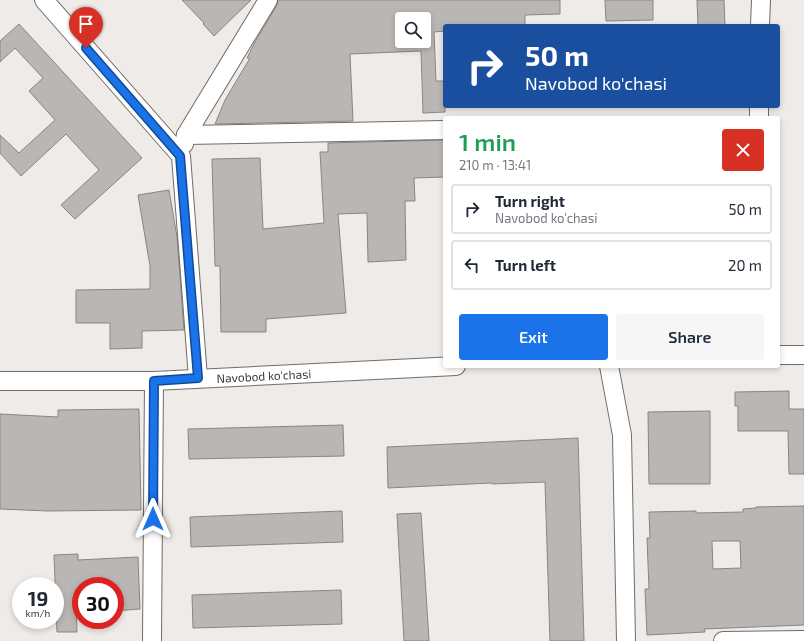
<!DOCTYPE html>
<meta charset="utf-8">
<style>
:root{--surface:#fff;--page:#f6f6f7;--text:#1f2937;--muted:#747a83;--line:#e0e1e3;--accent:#1a73e8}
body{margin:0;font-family:"Exo 2",sans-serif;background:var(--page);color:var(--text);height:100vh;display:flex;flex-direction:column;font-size:15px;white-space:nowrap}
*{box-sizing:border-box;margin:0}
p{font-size:13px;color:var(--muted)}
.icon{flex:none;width:22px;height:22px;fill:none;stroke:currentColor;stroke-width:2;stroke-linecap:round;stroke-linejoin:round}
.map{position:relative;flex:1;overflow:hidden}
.panel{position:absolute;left:443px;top:116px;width:337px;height:252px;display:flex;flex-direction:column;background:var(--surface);border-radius:4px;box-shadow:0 2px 6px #0003}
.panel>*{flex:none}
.hud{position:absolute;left:443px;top:24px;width:337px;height:84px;border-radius:4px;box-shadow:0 2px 6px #0003;background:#1a4fa0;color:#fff;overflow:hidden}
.buttons{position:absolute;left:395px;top:12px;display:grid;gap:8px}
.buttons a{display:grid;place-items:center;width:36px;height:36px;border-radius:4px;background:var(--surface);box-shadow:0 2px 6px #0003;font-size:20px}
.speed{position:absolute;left:12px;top:577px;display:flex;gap:8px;font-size:20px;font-weight:700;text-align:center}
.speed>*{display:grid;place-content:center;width:52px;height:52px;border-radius:50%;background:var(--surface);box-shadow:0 2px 6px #0003;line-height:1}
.speed small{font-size:10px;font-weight:400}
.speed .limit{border:6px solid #d22;background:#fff;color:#111}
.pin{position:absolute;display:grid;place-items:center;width:34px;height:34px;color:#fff;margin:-41px -17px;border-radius:50% 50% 50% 0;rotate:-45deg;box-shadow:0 0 4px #0007}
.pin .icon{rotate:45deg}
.me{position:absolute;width:44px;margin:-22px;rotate:0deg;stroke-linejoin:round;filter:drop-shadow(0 0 3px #0008)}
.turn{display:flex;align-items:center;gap:14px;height:84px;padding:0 16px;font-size:18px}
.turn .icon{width:52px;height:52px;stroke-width:2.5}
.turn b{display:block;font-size:28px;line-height:34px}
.round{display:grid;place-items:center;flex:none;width:42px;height:42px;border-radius:4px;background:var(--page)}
.summary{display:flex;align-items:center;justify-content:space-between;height:68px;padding:0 16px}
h1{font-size:24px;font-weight:600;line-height:30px;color:#1e9e55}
.button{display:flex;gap:8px;margin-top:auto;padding:8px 16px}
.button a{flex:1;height:46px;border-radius:4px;background:var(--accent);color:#fff;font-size:16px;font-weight:600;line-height:46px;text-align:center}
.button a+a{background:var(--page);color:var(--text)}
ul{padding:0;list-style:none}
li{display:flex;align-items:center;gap:12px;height:50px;margin:0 8px 6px;padding:0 8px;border:2px solid var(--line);border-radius:4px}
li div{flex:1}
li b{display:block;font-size:15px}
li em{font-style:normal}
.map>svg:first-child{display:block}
.building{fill:#bab6b3;stroke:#898582;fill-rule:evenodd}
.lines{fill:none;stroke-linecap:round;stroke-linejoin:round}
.minor-casing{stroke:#706c6a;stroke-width:20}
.minor{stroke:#fff;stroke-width:18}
.route-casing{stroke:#114b97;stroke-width:10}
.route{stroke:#1a73e8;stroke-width:7}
.labels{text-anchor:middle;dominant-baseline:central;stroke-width:3.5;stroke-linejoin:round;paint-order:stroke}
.street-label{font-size:12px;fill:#3c3b3a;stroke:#fcf8f5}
</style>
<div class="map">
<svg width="804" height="641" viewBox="0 0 804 641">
<rect width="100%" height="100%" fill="#efebe8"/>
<!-- building -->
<path class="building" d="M182,0H251L214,36L203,24L204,23Z
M278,0H560V14L525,15V26H445V31L434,32L436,81H445V112L423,113L421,51L350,54L353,121L215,124L225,100L250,58H247L255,42L277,5ZM402,19H424V41H402Z
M605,0H653V20L606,21Z
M697,0H724L725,26H698Z
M19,24L142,158L75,219L61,205L99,170L66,134L21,176L0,153V135L19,153L55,120L29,91L43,78L15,48L0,62V41Z
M445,140V177L414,178L415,201H405L406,260L368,262L367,213L338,214L346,313L266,319V332H221L220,266H215L212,159L260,158L263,229L324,223L320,152H328V143Z
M169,190L177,237L184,330L142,331V348L110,349V323H76V290L150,289V266L138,195Z
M789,391V409H804V474H789L788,431H738V406H735V392Z
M139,409L141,510L48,511L0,509V414L58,417V410Z
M710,411V484H649L648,412Z
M343,425L344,456L189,459L188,429Z
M578,438L584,641H550L545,482L492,484L491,483L388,488L387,447Z
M804,506V625L704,629L705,632L647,635L645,589H649L647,538H650L649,512L696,511V513L743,512V509L756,508V507ZM712,541H740L741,568L713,569Z
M342,511L343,542L191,547L190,517Z
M421,513L429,641H404L397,514Z
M78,554V560L138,557L140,609L115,611V586H79L80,600H76L77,632H57L54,555Z
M341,590L342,624L193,628L192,595Z"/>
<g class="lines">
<defs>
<g id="minor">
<path d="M44,0L181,156L198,378"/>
<path d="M760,26L761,0"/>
<path d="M759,118V106"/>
<path d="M186,135L445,130"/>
<path d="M184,144L186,135L268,0"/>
<path d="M778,355H804"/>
<path d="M609,366L622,435L626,641"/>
<path id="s1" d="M0,381H154L456,366"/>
<path d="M152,641L154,381"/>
<path d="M723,641L804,640"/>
</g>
</defs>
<!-- minor casing -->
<use href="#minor" class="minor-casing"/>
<!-- minor -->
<use href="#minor" class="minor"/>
</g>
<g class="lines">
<defs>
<path id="route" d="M86,48L180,156L198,378L154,381L153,519"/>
</defs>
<!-- route casing -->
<use href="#route" class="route-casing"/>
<!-- route -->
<use href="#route" class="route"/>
</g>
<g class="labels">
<!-- street labels -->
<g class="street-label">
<text stroke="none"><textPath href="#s1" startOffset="264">Navobod ko'chasi</textPath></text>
</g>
</g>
</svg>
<div class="buttons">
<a><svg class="icon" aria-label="search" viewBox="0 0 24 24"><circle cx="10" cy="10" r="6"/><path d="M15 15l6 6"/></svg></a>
</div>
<div class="speed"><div>19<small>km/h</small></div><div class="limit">30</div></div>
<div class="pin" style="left:86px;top:48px;background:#d93025"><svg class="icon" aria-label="arrive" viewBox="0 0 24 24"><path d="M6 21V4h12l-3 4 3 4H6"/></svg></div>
<svg class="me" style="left:153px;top:519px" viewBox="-20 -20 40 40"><path d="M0-17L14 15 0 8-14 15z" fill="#1a73e8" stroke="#fff" stroke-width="4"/></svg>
<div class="hud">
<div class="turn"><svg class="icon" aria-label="right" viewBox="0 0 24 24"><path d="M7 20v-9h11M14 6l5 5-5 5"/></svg><div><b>50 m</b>Navobod ko'chasi</div></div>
</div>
<section class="panel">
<div class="summary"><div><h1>1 min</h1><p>210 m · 13:41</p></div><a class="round" style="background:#d93025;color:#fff"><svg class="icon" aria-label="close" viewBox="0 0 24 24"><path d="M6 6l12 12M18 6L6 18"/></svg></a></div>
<ul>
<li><svg class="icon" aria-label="right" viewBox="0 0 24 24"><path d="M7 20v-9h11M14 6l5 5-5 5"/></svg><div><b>Turn right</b><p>Navobod ko'chasi</p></div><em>50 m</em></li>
<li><svg class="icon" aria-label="left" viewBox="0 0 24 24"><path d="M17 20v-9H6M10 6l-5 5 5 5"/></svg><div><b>Turn left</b></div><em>20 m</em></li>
</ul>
<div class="button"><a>Exit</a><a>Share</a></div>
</section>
</div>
